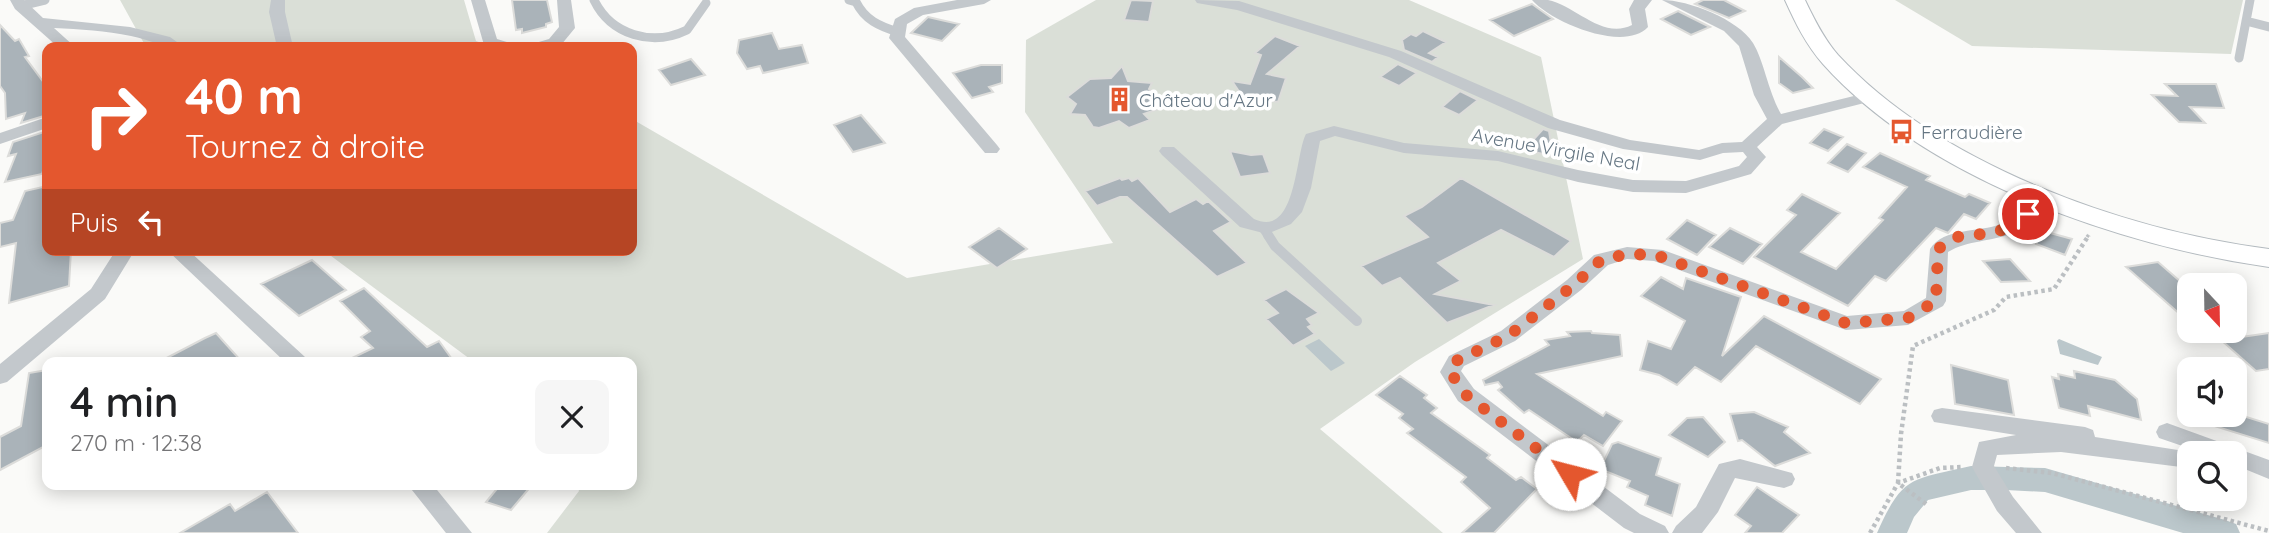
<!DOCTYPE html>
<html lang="fr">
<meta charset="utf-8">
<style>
:root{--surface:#fff;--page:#f6f6f6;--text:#202124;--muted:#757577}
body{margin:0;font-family:Quicksand,sans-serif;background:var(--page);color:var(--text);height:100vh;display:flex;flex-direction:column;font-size:26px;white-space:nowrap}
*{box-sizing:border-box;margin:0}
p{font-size:23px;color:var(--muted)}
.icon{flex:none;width:38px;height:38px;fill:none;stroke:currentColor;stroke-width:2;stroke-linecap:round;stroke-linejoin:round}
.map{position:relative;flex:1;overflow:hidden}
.sheet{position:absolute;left:42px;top:357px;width:595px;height:133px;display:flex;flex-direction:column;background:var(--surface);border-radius:14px;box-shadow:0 4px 18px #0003}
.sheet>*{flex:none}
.guide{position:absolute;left:42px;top:42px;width:595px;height:214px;border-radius:14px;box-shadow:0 4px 18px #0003;background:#e4572e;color:#fff;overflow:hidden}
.needle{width:46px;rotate:158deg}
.controls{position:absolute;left:2177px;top:273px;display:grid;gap:14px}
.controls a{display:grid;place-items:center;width:70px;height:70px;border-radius:14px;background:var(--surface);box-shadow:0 4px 18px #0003;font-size:35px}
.pin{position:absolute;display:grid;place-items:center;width:60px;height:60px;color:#fff;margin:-30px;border:4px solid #fff;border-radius:50%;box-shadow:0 2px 7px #0007}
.me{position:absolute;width:77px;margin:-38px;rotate:307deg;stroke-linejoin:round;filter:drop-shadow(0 0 5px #0008)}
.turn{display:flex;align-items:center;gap:24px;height:147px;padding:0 28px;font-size:32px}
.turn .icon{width:91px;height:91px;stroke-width:2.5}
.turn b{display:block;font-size:49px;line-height:60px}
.then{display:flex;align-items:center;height:66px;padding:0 28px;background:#0003;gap:14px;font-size:26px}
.round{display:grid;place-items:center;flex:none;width:74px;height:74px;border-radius:14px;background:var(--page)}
.summary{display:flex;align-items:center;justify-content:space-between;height:119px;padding:0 28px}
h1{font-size:42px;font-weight:600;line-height:52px}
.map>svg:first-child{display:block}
.green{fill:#dadfd7}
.water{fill:#bbc7cb}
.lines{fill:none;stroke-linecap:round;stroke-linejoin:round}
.canal{fill:#bbc7cb;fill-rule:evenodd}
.building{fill:#aab3b9;stroke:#dcdcda;stroke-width:2}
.secondary-casing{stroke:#b3babf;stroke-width:2}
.path-far1{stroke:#bbbfc2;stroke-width:3.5;stroke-dasharray:2.5 2.5;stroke-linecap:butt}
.path{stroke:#bbbfc2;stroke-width:4.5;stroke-dasharray:3.5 3.5;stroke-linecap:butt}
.lane-far1{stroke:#c3c8cc;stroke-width:9}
.lane{stroke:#c3c8cc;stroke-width:10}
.street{fill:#c3c8cc;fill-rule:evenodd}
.secondary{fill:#fff;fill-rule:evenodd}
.route{stroke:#e4572e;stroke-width:12;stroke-dasharray:0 21.6}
.labels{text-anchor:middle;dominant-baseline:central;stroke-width:7;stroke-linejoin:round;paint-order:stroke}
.poi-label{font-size:19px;fill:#657683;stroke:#fff;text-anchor:start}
.street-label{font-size:19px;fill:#657683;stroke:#fff}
</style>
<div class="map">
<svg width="2269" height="533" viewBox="0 0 2269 533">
<rect width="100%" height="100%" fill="#fafaf8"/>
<!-- green -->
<path class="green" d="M120,0H464L476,41L492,47H146Z
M1096,0H1409L1541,57L1583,259L1415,362L1320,429L1443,533H547L579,491L577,485H632V362H474L323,250H632V119L907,278L1113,243L1025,112L1026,40Z
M1895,0H2243L2231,54L1972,46Z"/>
<!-- water -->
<path class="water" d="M1319,339L1345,363L1331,371L1305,346Z
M2059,339L2102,357L2098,365L2060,354L2057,341Z"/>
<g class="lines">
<!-- canal -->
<path class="canal" d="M1971,466L2045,468L2225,520L2236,524L2240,533H2183L2045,492L2006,490H1971L1928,500L1914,517L1907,533H1877C1903,474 1912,480 1971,466Z"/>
</g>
<!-- building -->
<path class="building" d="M512,0H547L552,22L546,24V27L522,33V29L516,30Z
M1131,0L1153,1L1149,22L1124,20Z
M1703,0H1724L1745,11L1729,18L1695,4Z
M1532,4L1553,19L1514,36L1490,20Z
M1678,11L1710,27L1691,35L1661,19Z
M928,17L941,20L959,24L942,41L911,33Z
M0,25L15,41L19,39L29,56L25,57L47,87V115L21,123L25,113L6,119L5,93L0,86Z
M1423,31L1446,42L1429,53L1438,57L1432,62L1404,50L1402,40L1411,34L1416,36Z
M772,33L779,49L802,45L808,63L763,73L760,66L747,69L737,53L739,40Z
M1275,36L1300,46L1267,74L1286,78L1278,102L1271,101L1264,108L1248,105L1232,81L1250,84L1261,55L1255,53Z
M1779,57L1802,77L1813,88L1793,93L1779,83Z
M691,59L705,75L671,85L659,70Z
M1398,64L1417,73L1399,86L1380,77Z
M981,65H1002V83L989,87L993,92L972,98L953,73Z
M1122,66L1128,81L1152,83L1149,89L1167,106L1144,114L1150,120L1129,128L1119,121L1099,128L1093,127L1085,115L1070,114L1076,104L1067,97L1090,79L1111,78Z
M2165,84H2216L2224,108L2190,107L2205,123L2179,122L2152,95L2177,96Z
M1460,91L1478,100L1459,115L1442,107Z
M861,115L885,143L853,152L834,125Z
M1543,129L1549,131L1553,156L1524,150Z
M1824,129L1843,137L1828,151L1810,143Z
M47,131V159L42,174L5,182L16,154L8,156L13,142Z
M1847,144L1866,153L1848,172L1828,163Z
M1230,151L1251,155L1263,154L1270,173L1240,177Z
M1880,153L1930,176L1926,180L1965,197L1969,194L1990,203L1976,219L1964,214L1948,233L1936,228L1886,281L1875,276L1848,306L1754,257L1796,215L1787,210L1802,194L1840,213L1801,252L1836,269L1883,220L1879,218L1907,187L1863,167Z
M1120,178L1122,180L1129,178L1132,181L1138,178L1170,212L1196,199L1203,204L1208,201L1231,222L1214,231L1247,263L1217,277L1127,197H1120L1097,206L1085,191Z
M1461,178L1571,241L1554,257L1501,230L1438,263L1461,281L1435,294L1494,305L1447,323L1400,278L1382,286L1361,266L1428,237L1404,216L1422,207Z
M47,186V250H71L69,286L9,303L16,243L0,247V223L13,220L25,191Z
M1687,220L1716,235L1697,255L1667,239Z
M999,228L1027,249L997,268L969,247Z
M1730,228L1762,244L1743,264L1709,247Z
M2043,231L2072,239L2065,255L2036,244Z
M2010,259L2030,281L2001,282L1983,261Z
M312,260L346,290L299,316L261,284Z
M2158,262L2189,289V322L2126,267Z
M1661,277L1683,289L1686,278L1741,297L1722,356L1764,316L1881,379L1860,404L1756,346L1721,382L1695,367L1677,385L1659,375L1640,370L1648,341L1671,349L1685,321L1641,296Z
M364,288L427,347L439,341L454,362H344L373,348L361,337L370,331L340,301Z
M1286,289L1319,313L1307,319L1312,325L1308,327L1315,334L1293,346L1266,319L1278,313L1264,300Z
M1591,331L1592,333L1620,335L1622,356L1537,374L1603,416L1606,412L1622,421L1603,446L1584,435L1577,442L1529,410L1524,413L1498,390L1502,387L1498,382L1485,385L1483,380L1549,345L1545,340L1570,336L1567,332Z
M216,333L242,362H159L205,338Z
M2269,333V369L2256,371L2221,340Z
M1951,365L2008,380L2014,415L1955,404Z
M47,370V445L0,470V437L21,426L29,373Z
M2074,371L2115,380L2137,399L2141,420L2088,406L2090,416L2059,408L2052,377L2059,379L2058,374L2075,378Z
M1400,376L1427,395L1424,398L1437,408L1431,413L1490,455L1487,458L1516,480L1521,477L1537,489L1494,533H1462L1490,508L1461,482L1466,477L1407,433L1413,429L1399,418L1403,414L1376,395Z
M1754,412L1788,427L1784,432L1810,453L1775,466L1742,440L1738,441L1730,414Z
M2192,415H2240L2269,424V443L2192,419Z
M1703,417L1725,442L1708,457L1669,435L1687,418Z
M1618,442L1661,458L1656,475L1680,484L1672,516L1645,505L1648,496L1627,487L1630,481L1600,469L1612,444Z
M500,485H532L511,510L486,502Z
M1757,487L1799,515L1782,533H1745L1751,526L1735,515Z
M267,492L298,533H180L230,504L235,511Z"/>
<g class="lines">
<defs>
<path id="secondary" d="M1785,0H1805C1814,19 1824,39 1838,55C1940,165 2123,230 2269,249V267C2119,246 1926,179 1823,64C1806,45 1795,22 1785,0Z"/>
</defs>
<!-- secondary casing -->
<use href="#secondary" class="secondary-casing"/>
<!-- path-far1 -->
<path class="path-far1" d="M2087,237L2090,233"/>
<!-- path -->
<path class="path" d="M2006,468L2052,473L2269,531
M1926,504L1898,483L1901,434L1913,346L1994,310L2006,297L2054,289L2089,235
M1870,533L1898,483L1940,468L1963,467"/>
<!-- lane-far1 -->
<path class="lane-far1" d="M594,0C611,35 652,47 687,30L706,3
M849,0L856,2C865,20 879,26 898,32
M20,6L45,0
M2246,21L2269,27
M2239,58L2250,0
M1263,228L1269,237"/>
<!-- lane -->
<path class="lane" d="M1268,235L1275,246L1357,321"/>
<!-- street -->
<path class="street" d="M10,0H24L43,18L130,27L170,37L184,47C165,48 150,40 131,36C106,31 80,29 54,28L75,47H58L15,9Z
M271,0H285V12L293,47H277L269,12Z
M471,0H485L497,39L513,44L515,47L484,45Z
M557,0H571L575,28L561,45L530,47L532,44L549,39L559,27Z
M957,0H991L984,4L923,15L907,24L905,37L997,145L1000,149L997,153H985L889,38L895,19L914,8Z
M1195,0L1239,1L1401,51L1560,120L1630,140L1699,150L1722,143L1742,142L1767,119L1754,95L1739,46L1724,31L1662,0C1688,0 1738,19 1753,43C1764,61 1768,91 1781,114L1870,92L1878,97L1876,100L1782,124L1757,147L1766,157L1751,174L1686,193L1633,192L1578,182L1498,161L1404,153L1335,136L1320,141L1311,188L1302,212L1291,224L1267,234L1240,227L1162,155L1159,151L1162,147H1174L1254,219C1297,239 1295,154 1306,134L1334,126L1404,143L1498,151L1578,170L1633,180L1686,181L1739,166L1747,157L1743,152L1723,153L1700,160L1623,149L1548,128L1389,57L1237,10L1197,3Z
M1532,0C1537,0 1543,0 1548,0C1575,5 1602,40 1632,25L1629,9L1634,0H1652L1645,9L1648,27C1624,53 1551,22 1532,0Z
M47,117V128L0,144V133Z
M2045,191L2054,197L2051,201C2040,212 2028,227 2013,233C1991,242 1968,240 1948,252L1946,301L1943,306L1908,325L1846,330L1654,261L1627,259L1608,265L1581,290L1515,341L1464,366L1461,371L1474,389L1640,514L1665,526L1669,533H1634L1624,528L1458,401L1440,372L1449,356L1501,331L1567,280L1594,255L1627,247L1663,250L1847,316L1904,311L1926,298L1930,249C1944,227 1979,233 2001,224C2018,217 2028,196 2045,191Z
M116,250H135L105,299L7,382L0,384V364L91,289Z
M167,250H188L305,357L308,362H285Z
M1942,408L2085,427L2093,430L2095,437L2197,453H2189V468L2061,452L1997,455L1994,466L2013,497L2042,533H2016L1997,511L1972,467L1979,442L2016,435L1934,422L1931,416L1934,410Z
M2167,423L2269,460V479L2235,465V453H2203L2159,438L2156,432L2159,426Z
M1740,459L1792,473L1795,479L1792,485L1784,488L1735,478L1718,512L1702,533H1672L1676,526L1696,507L1719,464Z
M408,485H433L472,533H446Z"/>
<!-- secondary -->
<use href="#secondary" class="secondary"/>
</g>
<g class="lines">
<!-- route -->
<path class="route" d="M1570,474L1466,395L1450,372L1456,361L1508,336L1574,285L1601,260L1627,254L1656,255L1846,323L1908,318L1936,301L1938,249L1955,237L1991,233L2009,228L2028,214"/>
</g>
<!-- icons -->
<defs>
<symbol id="building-bare" viewBox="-9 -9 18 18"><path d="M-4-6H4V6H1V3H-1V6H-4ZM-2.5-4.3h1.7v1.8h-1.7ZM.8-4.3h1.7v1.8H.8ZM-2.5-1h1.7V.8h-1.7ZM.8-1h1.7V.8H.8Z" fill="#e4572e" stroke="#fff" stroke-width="2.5" paint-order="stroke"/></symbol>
<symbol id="bus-bare" viewBox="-9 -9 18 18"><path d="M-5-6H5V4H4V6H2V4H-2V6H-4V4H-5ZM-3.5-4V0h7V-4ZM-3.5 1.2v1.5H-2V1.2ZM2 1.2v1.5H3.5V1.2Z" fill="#e4572e" stroke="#fff" stroke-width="2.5" paint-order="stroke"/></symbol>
</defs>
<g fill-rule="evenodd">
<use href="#building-bare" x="1102" y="82" width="35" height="35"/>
<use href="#bus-bare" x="1884" y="114" width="35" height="35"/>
</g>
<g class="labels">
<!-- poi labels -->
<g class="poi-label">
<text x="1139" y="100">Château d'Azur</text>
<text x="1921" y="132">Ferraudière</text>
</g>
<!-- street labels -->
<g class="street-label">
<text transform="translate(1556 149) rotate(10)">Avenue Virgile Neal</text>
</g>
</g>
</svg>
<div class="controls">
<a><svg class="needle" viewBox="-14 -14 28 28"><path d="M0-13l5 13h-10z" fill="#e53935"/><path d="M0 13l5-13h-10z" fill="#757577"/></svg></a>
<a><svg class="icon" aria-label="sound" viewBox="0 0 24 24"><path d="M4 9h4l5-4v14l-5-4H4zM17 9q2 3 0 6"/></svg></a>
<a><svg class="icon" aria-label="search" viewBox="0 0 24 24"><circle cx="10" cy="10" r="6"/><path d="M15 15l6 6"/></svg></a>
</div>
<div class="pin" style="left:2028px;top:214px;background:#d93025"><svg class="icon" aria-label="arrive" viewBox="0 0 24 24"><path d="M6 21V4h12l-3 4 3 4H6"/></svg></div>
<svg class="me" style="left:1570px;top:474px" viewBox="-20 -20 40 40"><circle r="19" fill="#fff"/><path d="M0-13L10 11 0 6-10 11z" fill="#e4572e"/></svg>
<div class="guide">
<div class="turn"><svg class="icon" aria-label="right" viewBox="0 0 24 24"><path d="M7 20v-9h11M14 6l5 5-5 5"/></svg><div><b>40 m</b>Tournez à droite</div></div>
<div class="then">Puis<svg class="icon" aria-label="left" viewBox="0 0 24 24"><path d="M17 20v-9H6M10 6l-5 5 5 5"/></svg></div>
</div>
<section class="sheet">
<div class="summary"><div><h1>4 min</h1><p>270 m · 12:38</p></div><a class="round"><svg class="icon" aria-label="close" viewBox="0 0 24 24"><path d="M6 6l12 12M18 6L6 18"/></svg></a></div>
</section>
</div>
